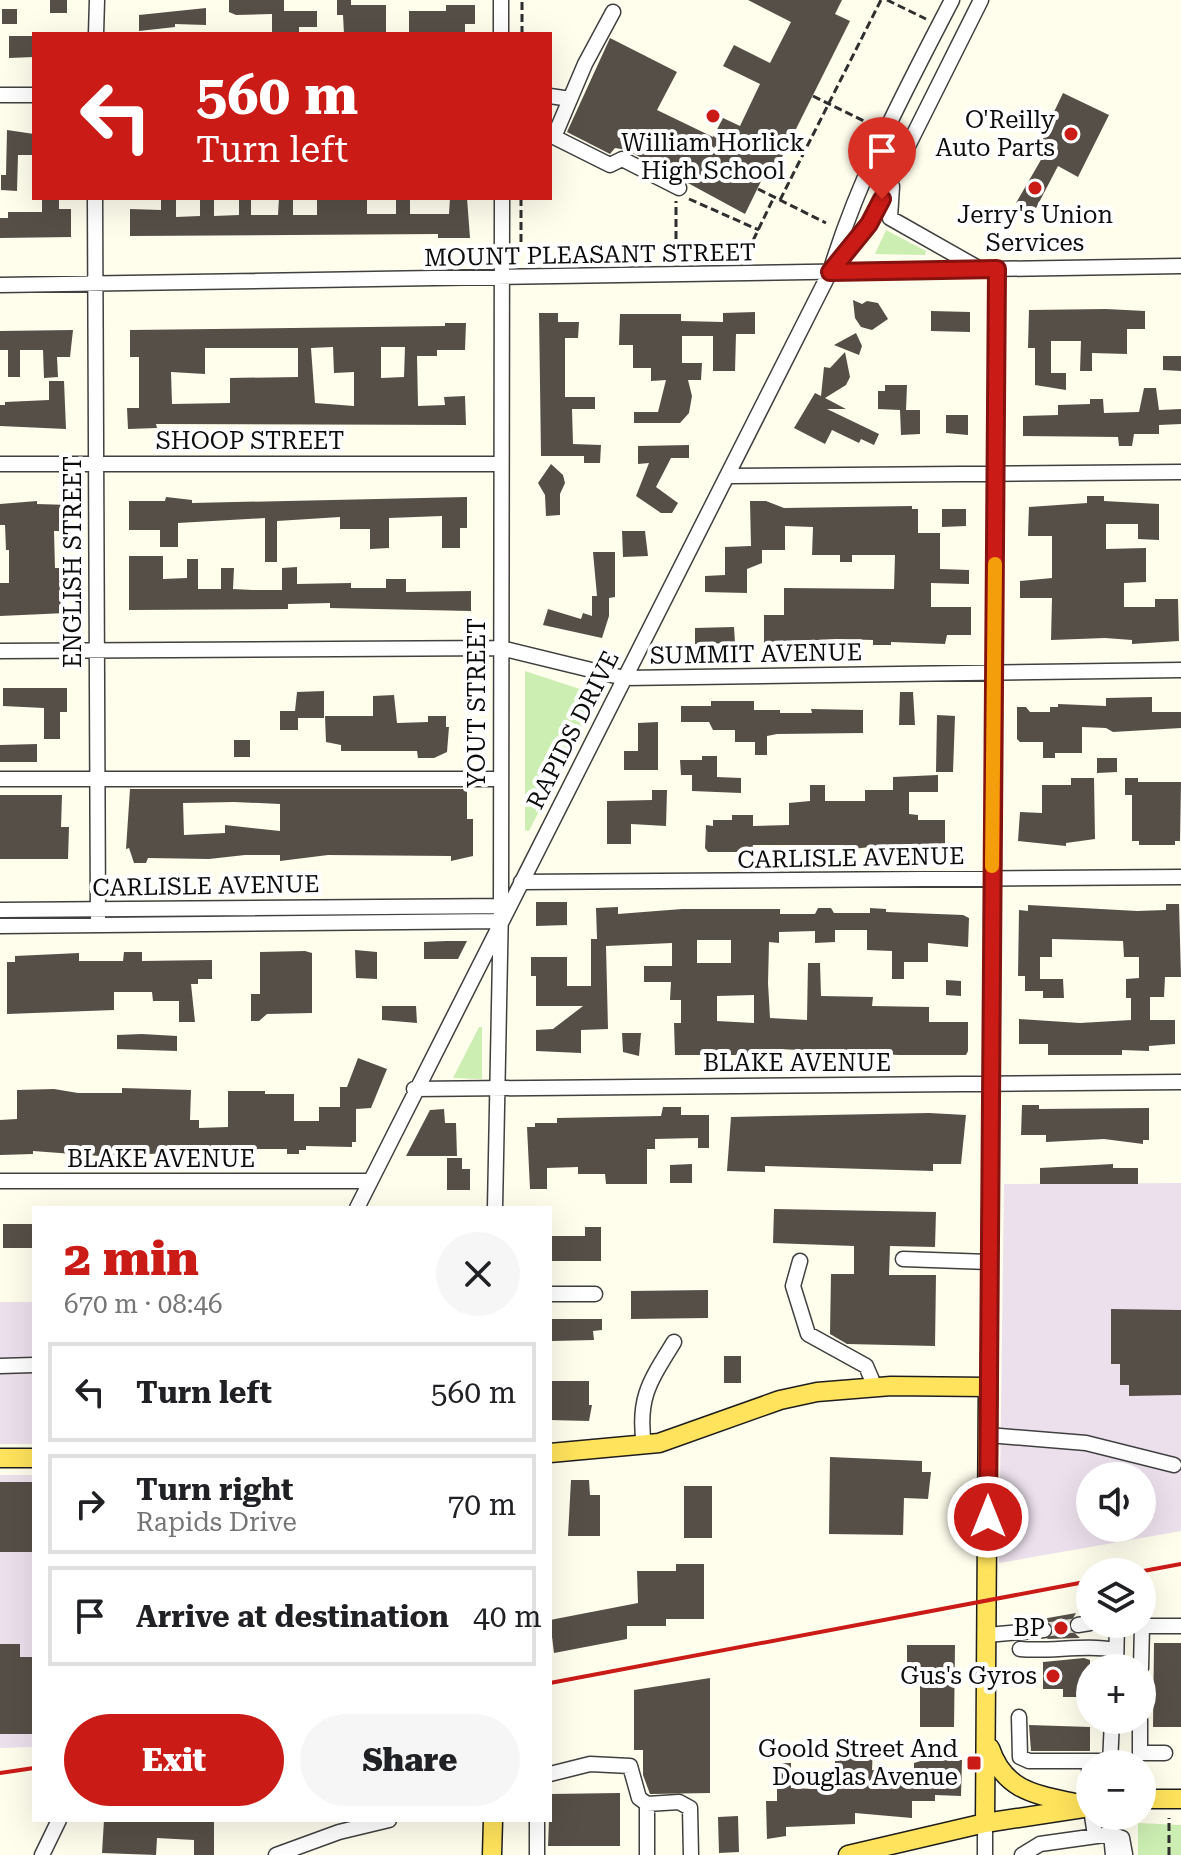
<!DOCTYPE html>
<meta charset="utf-8">
<style>
:root{--surface:#fff;--page:#f6f6f6;--text:#202124;--muted:#757577;--line:#e0e0e0;--accent:#cb1b17}
body{margin:0;font-family:"Roboto Serif",serif;background:var(--page);color:var(--text);height:100vh;display:flex;flex-direction:column;font-size:30px;white-space:nowrap}
*{box-sizing:border-box;margin:0}
p{font-size:26px;color:var(--muted)}
.icon{flex:none;width:44px;height:44px;fill:none;stroke:currentColor;stroke-width:2;stroke-linecap:round;stroke-linejoin:round}
.map{position:relative;flex:1;overflow:hidden}
.panel{position:absolute;left:32px;top:1206px;width:520px;height:616px;display:flex;flex-direction:column;background:var(--surface);border-radius:0px;box-shadow:0 8px 32px #0002}
.panel>*{flex:none}
.banner{position:absolute;left:32px;top:32px;width:520px;height:168px;border-radius:0px;box-shadow:0 8px 32px #0002;background:#cb1b17;color:#fff;overflow:hidden}
.controls{position:absolute;left:1076px;top:1462px;display:grid;gap:16px}
.controls a{display:grid;place-items:center;width:80px;height:80px;border-radius:50%;background:var(--surface);box-shadow:0 8px 32px #0002;font-size:40px}
.pin{position:absolute;display:grid;place-items:center;width:68px;height:68px;color:#fff;margin:-82px -34px;border-radius:50% 50% 50% 0;rotate:-45deg;box-shadow:0 0 8px #0007}
.pin .icon{rotate:45deg}
.me{position:absolute;width:88px;margin:-44px;rotate:0deg;stroke-linejoin:round;filter:drop-shadow(0 0 6px #0008)}
.turn{display:flex;align-items:center;gap:28px;height:168px;padding:0 32px;font-size:36px}
.turn .icon{width:104px;height:104px;stroke-width:2.5}
.turn b{display:block;font-size:56px;line-height:68px}
.round{display:grid;place-items:center;flex:none;width:84px;height:84px;border-radius:42px;background:var(--page)}
.overview{display:flex;align-items:center;justify-content:space-between;height:136px;padding:0 32px}
h1{font-size:48px;font-weight:800;line-height:60px;color:var(--accent)}
.cta{display:flex;gap:16px;margin-top:auto;padding:16px 32px}
.cta a{flex:1;height:92px;border-radius:48px;background:var(--accent);color:#fff;font-size:32px;font-weight:800;line-height:92px;text-align:center}
.cta a+a{background:var(--page);color:var(--text)}
ul{padding:0;list-style:none}
li{display:flex;align-items:center;gap:24px;height:100px;margin:0 16px 12px;padding:0 16px;border:4px solid var(--line);border-radius:0px}
li div{flex:1}
li b{display:block;font-size:30px}
li em{font-style:normal}
.map>svg:first-child{display:block}
.industrial{fill:#ece0ed;fill-rule:evenodd}
.green{fill:#cceeb2}
.building{fill:#564f48;fill-rule:evenodd}
.lines{fill:none;stroke-linecap:round;stroke-linejoin:round}
.minor-tunnel{stroke:#dbd9cb;stroke-width:14;stroke-dasharray:14 7;stroke-linecap:butt}
.minor-casing{stroke:#404040;stroke-width:17}
.major-casing{stroke:#1e1e1e;stroke-width:21}
.path{stroke:#2f2f2f;stroke-width:3;stroke-dasharray:8 4;stroke-linecap:butt}
.minor{stroke:#fff;stroke-width:14}
.major{stroke:#ffe35c;stroke-width:18}
.rail{stroke:#cb1b17;stroke-width:4}
.route-casing{stroke:#84120f;stroke-width:20}
.route{stroke:#cb1b17;stroke-width:14}
.slow{stroke:#f59e0b;stroke-width:14}
.poi-dot{fill:#cb1b17;stroke:#fff;stroke-width:3}
.labels{text-anchor:middle;dominant-baseline:central;stroke-width:8;stroke-linejoin:round;paint-order:stroke}
.poi-label{font-size:24px;fill:#0d0d0d;stroke:#fff;text-anchor:end}
.street-label{font-size:24px;fill:#0d0d0d;stroke:#fff}
</style>
<div class="map">
<svg width="1181" height="1855" viewBox="0 0 1181 1855">
<rect width="100%" height="100%" fill="#fffdec"/>
<!-- industrial -->
<path class="industrial" d="M1181,1183V1531L999,1563L1004,1184ZM1090,1476H1142V1528H1090Z
M0,1302H34V1444H0Z
M0,1475H34V1747L0,1748Z"/>
<!-- green -->
<path class="green" d="M886,230L926,251L925,255L875,254Z
M525,671L598,695L529,831L525,830Z
M479,1027H482V1079L453,1078Z
M1138,1823L1181,1825V1855H1138Z"/>
<!-- building -->
<path class="building" d="M50,0H67V13H50Z
M229,0H284V11H317V27H299V34H272V14L236,15L229,12Z
M337,0H351V5H386V34H344L343,15H337Z
M748,0H842L835,14L850,21L777,167L770,163L745,214L627,150L615,148L610,154L567,132L610,38L677,72L657,110L713,137L723,118L740,126L760,84L723,66L734,45L770,63L791,22Z
M446,5H475V24H465V34H409V11H446Z
M206,8V25L175,24V27L139,31V15Z
M2,9H17V24H2Z
M9,36H34V57L9,58Z
M1063,93L1109,115L1078,177L1058,166L1034,212L1016,203L1042,158L1034,154Z
M7,130L34,134V155H18L17,191L1,190V175H6Z
M42,198H59V209H71V237L0,238V218H8V212H42Z
M161,198H176V217L200,216V198H214V216L239,215V198H251V215H278L279,198H293V215H317V198H367V214H396V198H410V214H449L450,198H467L470,238H438V234L130,236V209L161,210Z
M853,300L862,304L867,301L878,303L888,319L872,330L861,327L855,318Z
M1106,309L1145,311V329H1127V354L1092,353V371H1080L1081,341H1051V373H1066V390L1035,385V348H1028L1029,310Z
M931,311L970,312V332L931,331Z
M755,312V334H736L735,371H713V336H682V363H702L701,380H688L692,396L689,413L680,423H634V412H658L666,380L651,381V368H633V345H619L620,314H681V321L723,322V313Z
M539,313H558V322H579L578,338H565V397H595V409H572L573,444L601,445L600,463H584V456H541Z
M445,323H466L465,350H437V356H417L418,406L445,405L444,397L465,396L466,425L156,424L157,428L128,429L127,408H139V357H130V330L445,326ZM333,347L334,373L354,372V406L315,403L311,348ZM381,347H405L404,377L381,378ZM205,348H298V377L230,378V403L172,404L171,372L205,374Z
M73,330L70,357H57L58,377L44,378L43,350H20V377H8V350H0V331Z
M856,333L862,346L859,355L834,345Z
M845,352L850,377L846,385L825,398L846,409H827L879,434L874,445L861,439L859,443L832,430L825,444L794,428L815,393L821,396L824,367L830,368Z
M1163,356H1181V371L1163,370Z
M49,381H64L66,429L0,426V405H5V402L49,400Z
M885,385H907L906,410H920V434L901,435L900,410L878,409V391H885Z
M1144,388H1156L1159,410L1181,409V424L1159,425V434H1134L1132,446H1119L1118,437L1023,436V416L1058,415V405L1090,404V399H1103L1104,413L1139,412Z
M946,415H968V435L946,433Z
M689,445V458H671L656,487L678,503L672,513H661L636,496L649,463L638,464V446Z
M551,464L563,475L565,483L560,494V515L546,516L545,495L538,483Z
M1087,496H1104V501L1159,504V540L1138,539V524H1106V549L1146,548V582L1124,583V607H1155V599H1178L1179,641L1132,644V640L1105,638L1051,640L1052,598H1020V581L1052,578V536H1028L1029,507L1087,503Z
M166,497L192,500V503L467,497V528H460V548H442V516L389,518V548L370,549V529H340V517L277,521V562H265V518L178,523V547H160V530H129V501H165Z
M37,501V504L70,505V531H54L55,568H63L66,613L0,616V583H9V550H6L5,525H0V504Z
M750,501H766L784,508L912,506V509H918V533H940V569L969,570V584L931,583V607H971V635H947L945,644L891,642V645H873V640L837,639L764,643V615H784V588L894,589L895,555H852V562H840V555H812L813,527L785,526V550H762V563L747,569V593L705,592V576L725,575V547L751,546Z
M942,509H966V526L942,527Z
M622,531H645L648,556L623,557Z
M593,552H615V597L609,598V616L602,638L543,625L548,609L581,619L583,613L592,616V596H597Z
M129,556H163V579L187,578V559H198V589H221V568H234L233,589L253,590H282V568L297,567V584L351,583V588H386V579H406V592L471,591V611L330,608V603L288,604V609L129,610Z
M734,627L735,643L695,644V628Z
M3,688H67V712H60V739H44V708L3,706Z
M324,691V718H298V730H280V711H295L297,692Z
M900,692H913L915,725H899Z
M394,695L397,723L428,722V716H446V727H449L447,752L434,758H418L417,751H341V745L326,742L325,716H373V696Z
M1152,697V712H1181V728L1113,732L1106,728L1082,727V753H1055V758H1043V742H1020L1017,739V707H1026L1030,712H1050V707H1058V704L1106,706V698Z
M711,701H754V710H780V713H812L811,709L863,710V733L777,734L767,736V755H755V742H735V730H713L709,722H681V706H711Z
M937,715L955,716L953,772H936Z
M658,722V770H624V751H638V723Z
M234,740H250V757H234Z
M37,744V762H0V745Z
M702,756H717V777L741,778V793L692,791V775H681L680,760H702Z
M1097,758H1117V772L1097,773Z
M938,775V792H909V814L918,815V820H945V851H907V846H878L845,850L844,845H753L752,852H708L705,848L706,825L713,826V820H732V815H753V826L789,825V803L810,801V785H825V801H865V790H893V777Z
M1071,778H1094L1095,839L1066,843V846L1018,841L1020,812L1042,813V785H1071Z
M1125,778H1138V782H1181L1180,841H1175V845H1139V841H1132V795H1125Z
M130,789H467V819H473V856L451,861V856L328,855L280,861V855H245L209,859L148,858L146,863H134L129,848L126,849ZM234,802L280,804V831L225,825V833L184,835L183,803Z
M652,790H667L666,826L631,824V844H607V801L652,800Z
M0,795H62L61,827H69L68,859H0Z
M536,902H567V925L536,926Z
M1166,904H1179L1181,977H1165L1164,997H1150V1020H1175V1044L1149,1046V1051L1122,1050V1055H1048V1044H1019V1019L1080,1023L1131,1020V998H1126V979L1139,978V957H1124L1123,941L1052,939V957H1040V979H1063L1064,998H1043V991H1025V976H1018L1019,910L1028,911V905L1137,911L1166,910Z
M618,907V914L682,909H780V914H815L818,908H831L834,913H870V908L886,909V912L963,915L969,918L968,947L928,943V962H904V979H892V951L867,950V930H835V942L815,943V931L779,932V943L769,942L768,983L770,1018L807,1020L808,963H820L821,996L873,997L872,1006L929,1007V1022H968V1051L966,1055H899L779,1049V1055H675L674,1023H681V1000H670L671,982H644V966H672V943L606,946L608,1029L581,1030V1053L536,1051V1030L553,1029L583,1006H536V976H531V957H567V986H591V939H597L596,908ZM697,940H731V963H697ZM754,995V1023L717,1021V996Z
M446,941H467L458,959H424V942Z
M355,950L377,952V979L356,978Z
M305,951L312,953V1013L267,1014L259,1021H251V994H260V952Z
M124,952H142V961L212,960V979H198V984H191L195,1022H179V1001H153L152,992H114V1010L7,1014V962H15V956L79,953V961H123Z
M946,980L961,981V996L946,995Z
M382,1006H416L417,1023L382,1020Z
M622,1033H641L639,1056L623,1052Z
M142,1034L177,1036V1051L117,1049V1035Z
M358,1058L387,1069L371,1108L356,1109V1142H352V1147L306,1146V1150H299V1154H287V1149H254V1155H243V1150L100,1156L33,1151V1154L0,1155V1120L17,1119V1090L54,1089L78,1093H122V1088L191,1090L190,1120H199V1128L228,1127V1091H265V1094H294V1121H319V1107H340V1087H347Z
M1022,1105H1039V1109L1149,1108V1140H1143V1144L1104,1139L1046,1142V1135H1021Z
M663,1107H681V1115H709V1148H698V1138L655,1139V1149H647V1184H606L605,1174H578V1167L547,1168V1189H530L527,1127H535V1123H557V1118L661,1116Z
M444,1109L445,1123H456L457,1156H406L430,1110Z
M929,1113L966,1115L961,1164H933V1171L765,1166V1172L727,1171L731,1117Z
M447,1158H462V1169H470V1190H447Z
M692,1164V1183H670V1165Z
M1113,1164V1168H1138V1184H1040V1168Z
M774,1209L936,1212L935,1247L890,1246L889,1275H936L935,1346L847,1344L830,1334L831,1274H854V1246L773,1243Z
M3,1224H33V1248H3Z
M585,1227H601V1261H550V1236H585Z
M708,1290V1318L631,1319V1291Z
M1111,1309L1181,1310V1395L1129,1396V1385H1120V1364H1111Z
M552,1319H602V1330L593,1331L594,1340L552,1341Z
M724,1356H741V1383H724Z
M550,1381H589V1405H592L589,1421L550,1420Z
M830,1457L922,1461V1472H931L928,1499L904,1498L903,1535L829,1534Z
M571,1480H589L590,1495H600V1536H568Z
M0,1482H34V1552H0Z
M684,1486H712V1538H684Z
M676,1564H704V1619H666V1626H627V1639L554,1653L550,1620L638,1603L637,1571H676Z
M1076,1613L1068,1627L1080,1638L1047,1639L1054,1628L1042,1619Z
M1154,1643H1181V1727H1153Z
M0,1644H20V1657H34V1734H0Z
M907,1645H955L954,1727H920V1672H907Z
M1084,1658L1090,1660V1697H1063V1689H1043V1662Z
M710,1678V1793L650,1794L643,1775V1750H634V1690Z
M1029,1725L1090,1727V1751H1031Z
M835,1743L873,1746L872,1770H914V1763L924,1760H962L961,1796L935,1795V1801H912V1818L855,1813V1824L786,1827V1836L767,1839L766,1801H777V1763H791V1788L816,1789V1773H835Z
M620,1793V1846H548L550,1794Z
M738,1816L739,1852L719,1853L718,1817Z
M104,1820H214V1855H194V1840L157,1838L156,1855L102,1853Z"/>
<g class="lines">
<!-- minor-tunnel -->
<path class="minor-tunnel" d="M1044,1630L1078,1625"/>
<defs>
<path id="minor" d="M501,0V34
M613,12L585,64L554,137L610,165L622,159L679,188
M96,34L97,0
M0,95H34
M550,96L570,99
M892,186L890,218L980,269
M95,198L98,925
M833,269L869,224L981,0
M0,285L1181,266
M0,464H500
M728,476L1181,472
M0,651L501,648L624,678L1181,670
M0,779H500
M521,882L1181,877
M0,910L509,906
M0,926L501,921
M414,1089L1181,1082
M0,1181H370
M357,1208L830,272C859,176 906,89 952,0
M495,1208L501,906L502,198
M903,1259L989,1262
M800,1261L793,1286L808,1334L866,1366L875,1387
M550,1294H595
M0,1366L34,1365
M988,1387L997,269
M988,1435L1086,1443L1174,1465
M644,1445C637,1398 650,1381 674,1342
M1078,1625L1090,1623
M987,1635L1044,1630
M1020,1649C1052,1652 1084,1644 1116,1650
M1116,1668L1117,1624
M1141,1668L1142,1626H1181
M1019,1717L1020,1757L1029,1761H1110
M1140,1720V1753H1165
M1089,1761L1090,1800
M1110,1764L1112,1720
M550,1774L590,1764L630,1766L639,1798L647,1804
M1092,1816L1095,1835
M537,1820V1855
M1111,1834L1122,1838L1125,1854
M42,1855L59,1820
M276,1855L339,1832L389,1820
M647,1855V1804L679,1802L690,1808L691,1855
M985,1855V1823
M1022,1855L1040,1844L1111,1834L1113,1855"/>
<path id="major" d="M550,1453L659,1443L780,1400L817,1392L891,1386L988,1387L985,1823
M0,1458H34
M990,1748C1005,1794 1041,1795 1083,1805
M1142,1799H1181
M492,1855L493,1820
M848,1855L985,1823L1090,1807"/>
</defs>
<!-- minor casing -->
<use href="#minor" class="minor-casing"/>
<!-- major casing -->
<use href="#major" class="major-casing"/>
<!-- path -->
<path class="path" d="M887,0L926,19
M522,34V0
M813,96L872,125
M758,189L826,223
M521,198V252
M689,199L759,230
M780,200L881,0
M676,251V201
M748,251L774,197
M1169,1855V1818"/>
<!-- minor -->
<use href="#minor" class="minor"/>
<!-- major -->
<use href="#major" class="major"/>
<!-- rail -->
<path class="rail" d="M1138,1572L1181,1564
M550,1683L1090,1581
M0,1773L34,1768"/>
</g>
<g class="lines">
<defs>
<path id="route" d="M882,199L869,224L830,272L997,269L988,1517"/>
</defs>
<!-- route casing -->
<use href="#route" class="route-casing"/>
<!-- route -->
<use href="#route" class="route"/>
<!-- slow -->
<path class="slow" d="M992,866L995,564"/>
</g>
<!-- markers -->
<g class="poi-dot">
<circle cx="713" cy="116" r="8"/>
<circle cx="1071" cy="134" r="8"/>
<circle cx="1035" cy="188" r="8"/>
<circle cx="1061" cy="1628" r="8"/>
<circle cx="1053" cy="1676" r="8"/>
<rect x="966" y="1755" width="16" height="16" rx="4"/>
</g>
<g class="labels">
<!-- poi labels -->
<g class="poi-label">
<text x="1055" y="120">O'Reilly<tspan x="1055" dy="28">Auto Parts</tspan></text>
<text x="713" y="143" text-anchor="middle">William Horlick<tspan x="713" dy="28">High School</tspan></text>
<text x="1035" y="215" text-anchor="middle">Jerry's Union<tspan x="1035" dy="28">Services</tspan></text>
<text x="1045" y="1628">BP</text>
<text x="1037" y="1676">Gus's Gyros</text>
<text x="958" y="1749">Goold Street And<tspan x="958" dy="28">Douglas Avenue</tspan></text>
</g>
<!-- street labels -->
<g class="street-label">
<text transform="translate(590 255) rotate(-1)">MOUNT PLEASANT STREET</text>
<text x="250" y="441">SHOOP STREET</text>
<text transform="translate(73 562) rotate(-90)">ENGLISH STREET</text>
<text transform="translate(756 654) rotate(-1)">SUMMIT AVENUE</text>
<text transform="translate(477 703) rotate(-90)">YOUT STREET</text>
<text transform="translate(573 730) rotate(-63)">RAPIDS DRIVE</text>
<text transform="translate(851 858) rotate(-1)">CARLISLE AVENUE</text>
<text transform="translate(206 886) rotate(-1)">CARLISLE AVENUE</text>
<text x="797" y="1063">BLAKE AVENUE</text>
<text x="161" y="1159">BLAKE AVENUE</text>
</g>
</g>
</svg>
<div class="controls">
<a><svg class="icon" aria-label="sound" viewBox="0 0 24 24"><path d="M4 9h4l5-4v14l-5-4H4zM17 9q2 3 0 6"/></svg></a>
<a><svg class="icon" aria-label="layers" viewBox="0 0 24 24"><path d="M12 4l9 5-9 5-9-5zM3 14l9 5 9-5"/></svg></a>
<a>+</a>
<a>−</a>
</div>
<div class="pin" style="left:882px;top:199px;background:#d93025"><svg class="icon" aria-label="arrive" viewBox="0 0 24 24"><path d="M6 21V4h12l-3 4 3 4H6"/></svg></div>
<svg class="me" style="left:988px;top:1517px" viewBox="-20 -20 40 40"><circle r="17" fill="#cb1b17" stroke="#fff" stroke-width="3"/><path d="M0-11L8 9 0 5-8 9z" fill="#fff"/></svg>
<div class="banner">
<div class="turn"><svg class="icon" aria-label="left" viewBox="0 0 24 24"><path d="M17 20v-9H6M10 6l-5 5 5 5"/></svg><div><b>560 m</b>Turn left</div></div>
</div>
<section class="panel">
<div class="overview"><div><h1>2 min</h1><p>670 m · 08:46</p></div><a class="round"><svg class="icon" aria-label="close" viewBox="0 0 24 24"><path d="M6 6l12 12M18 6L6 18"/></svg></a></div>
<ul>
<li><svg class="icon" aria-label="left" viewBox="0 0 24 24"><path d="M17 20v-9H6M10 6l-5 5 5 5"/></svg><div><b>Turn left</b></div><em>560 m</em></li>
<li><svg class="icon" aria-label="right" viewBox="0 0 24 24"><path d="M7 20v-9h11M14 6l5 5-5 5"/></svg><div><b>Turn right</b><p>Rapids Drive</p></div><em>70 m</em></li>
<li><svg class="icon" aria-label="arrive" viewBox="0 0 24 24"><path d="M6 21V4h12l-3 4 3 4H6"/></svg><div><b>Arrive at destination</b></div><em>40 m</em></li>
</ul>
<div class="cta"><a>Exit</a><a>Share</a></div>
</section>
</div>
